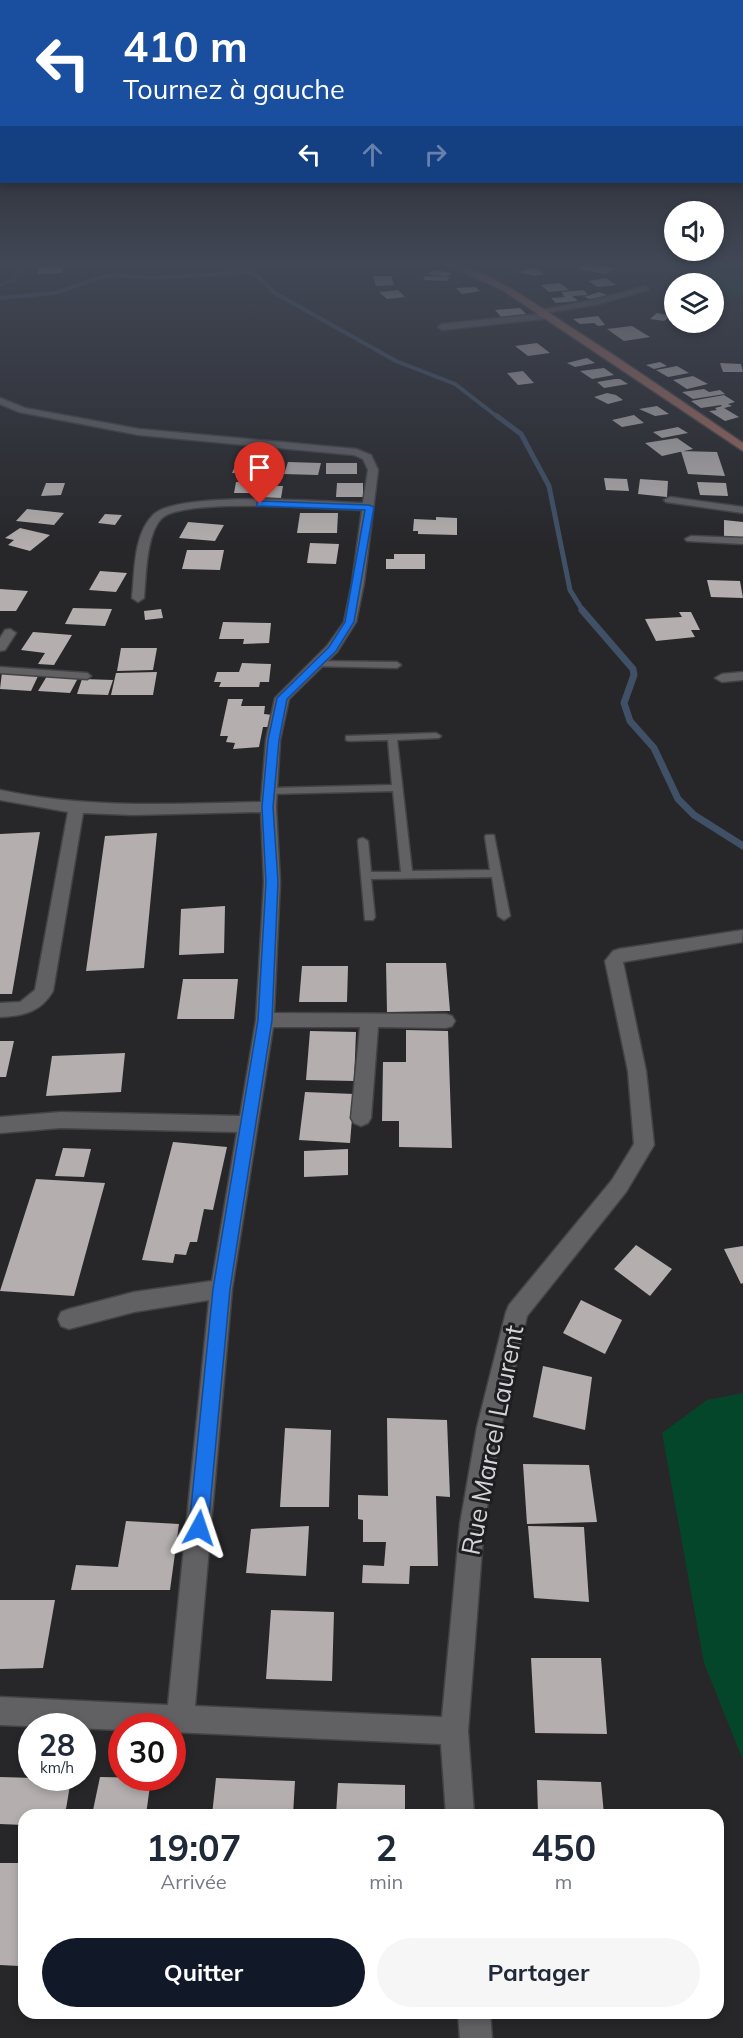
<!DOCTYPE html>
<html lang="fr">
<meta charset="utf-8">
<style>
:root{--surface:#fff;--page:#f6f6f7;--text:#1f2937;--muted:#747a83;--accent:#111827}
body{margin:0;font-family:Mulish,sans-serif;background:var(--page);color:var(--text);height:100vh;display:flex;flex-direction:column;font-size:22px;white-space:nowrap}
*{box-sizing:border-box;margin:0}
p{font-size:20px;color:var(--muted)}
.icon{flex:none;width:33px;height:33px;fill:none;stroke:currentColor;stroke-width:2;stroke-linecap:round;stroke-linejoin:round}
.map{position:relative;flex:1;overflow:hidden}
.sheet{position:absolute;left:18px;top:1809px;width:706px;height:210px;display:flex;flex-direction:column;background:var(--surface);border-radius:18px;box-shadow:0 3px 9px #0003}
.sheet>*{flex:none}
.banner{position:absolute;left:0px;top:0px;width:744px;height:183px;box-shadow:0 3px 9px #0003;background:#1a4fa0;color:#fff;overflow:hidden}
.buttons{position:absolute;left:664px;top:201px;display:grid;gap:12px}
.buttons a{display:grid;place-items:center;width:60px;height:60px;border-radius:50%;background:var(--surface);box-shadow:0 3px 9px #0003;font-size:30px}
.speed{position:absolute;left:18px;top:1713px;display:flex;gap:12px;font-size:30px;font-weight:700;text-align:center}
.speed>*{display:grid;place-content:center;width:78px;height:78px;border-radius:50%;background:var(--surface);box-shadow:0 3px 9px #0003;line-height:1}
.speed small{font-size:15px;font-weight:400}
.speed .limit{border:9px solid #d22;background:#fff;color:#111}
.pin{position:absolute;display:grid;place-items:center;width:51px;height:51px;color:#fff;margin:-62px -26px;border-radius:50% 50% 50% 0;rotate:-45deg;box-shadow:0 0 6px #0007}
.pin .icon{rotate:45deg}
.me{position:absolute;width:66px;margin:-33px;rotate:5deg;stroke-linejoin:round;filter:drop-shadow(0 0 4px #0008)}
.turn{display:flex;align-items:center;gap:21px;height:126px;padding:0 24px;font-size:27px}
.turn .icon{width:78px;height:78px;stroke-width:2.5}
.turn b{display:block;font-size:42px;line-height:51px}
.lanes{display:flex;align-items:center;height:57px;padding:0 24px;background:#0003;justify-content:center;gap:30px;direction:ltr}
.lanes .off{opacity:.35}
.eta{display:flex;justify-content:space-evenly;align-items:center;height:102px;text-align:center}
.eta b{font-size:36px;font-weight:700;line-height:42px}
.primary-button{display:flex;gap:12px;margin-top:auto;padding:12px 24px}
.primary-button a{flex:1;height:69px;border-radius:36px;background:var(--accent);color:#fff;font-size:24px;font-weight:700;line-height:69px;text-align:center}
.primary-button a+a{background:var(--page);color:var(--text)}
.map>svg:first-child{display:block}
.green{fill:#044629}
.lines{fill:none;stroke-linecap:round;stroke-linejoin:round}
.stream-far2{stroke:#405066;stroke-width:4}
.stream-far1{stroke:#405066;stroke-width:5}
.stream{stroke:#405066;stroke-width:7}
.building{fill:#b4afae}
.service-casing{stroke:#434346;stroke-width:3}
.minor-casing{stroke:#434346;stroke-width:3}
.primary-casing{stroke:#434346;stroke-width:3}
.path{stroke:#7d7d7f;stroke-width:1.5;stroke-dasharray:2 2;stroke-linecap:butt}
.service{fill:#616164;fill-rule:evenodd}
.minor{fill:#616164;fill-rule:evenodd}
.primary{fill:#9f695d;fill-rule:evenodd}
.route{fill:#1a73e8;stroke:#114b97;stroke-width:1.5}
.labels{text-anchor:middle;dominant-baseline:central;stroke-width:6;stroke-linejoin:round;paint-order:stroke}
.near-street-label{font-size:26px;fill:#d4d4d6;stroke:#1e1d21}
</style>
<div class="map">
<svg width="743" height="2038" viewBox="0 0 743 2038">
<rect width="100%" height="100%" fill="#27272a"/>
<!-- green -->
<path class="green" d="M532,263H743V296H714V284L699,283V275L684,269Z
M743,1393V1760L704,1663L662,1433L707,1400Z"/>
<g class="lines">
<!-- stream-far2 -->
<path class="stream-far2" d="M0,298L55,293L102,277L115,275L154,278L249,272L256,275L275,293L396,361L455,384L499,418"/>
<!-- stream-far1 -->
<path class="stream-far1" d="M497,416L521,434L549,486L570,590L583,611"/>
<!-- stream -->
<path class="stream" d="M582,610L633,669L634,675L624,703L630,721L654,748L678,799L694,815L743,846"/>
</g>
<!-- building -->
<path class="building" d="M587,263L592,264L615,268L606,274L578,269Z
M63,266L62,273L37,274L39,268Z
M532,268H537L544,274L536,276L517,272Z
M434,270L452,273L446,277L428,274Z
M373,276H391L394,285L376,286Z
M425,276L442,277H449L448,281L423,280Z
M606,278L616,285L598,287L588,281Z
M560,283L569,290L549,292L541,285Z
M475,287L480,291L462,294L456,288Z
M398,290L405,297L387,299L379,292Z
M584,290L588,295L572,296L578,301L556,303L551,298L565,297L561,292Z
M599,292L612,297L596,301L584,297Z
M520,308L528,316L503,319L495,310Z
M657,313L671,316L664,321L650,319Z
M598,316L605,325L598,326L594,323L580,324L573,319Z
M632,326L650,337L624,341L607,329Z
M537,343L550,353L528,356L515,346Z
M587,358L595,363L575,367L567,363Z
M660,362L667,366L654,369L646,365Z
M720,363L741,364L743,372H723Z
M677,366L689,373L668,377L656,370Z
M604,368L614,375L592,379L580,371Z
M523,371L534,383L518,385L507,373Z
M693,376L708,384L687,389L673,380Z
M615,379H620L628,384L604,388L597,382Z
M704,389L709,392L720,390L725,394L693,399L682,392Z
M607,393L616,395L623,400L608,404L594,397Z
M724,395L735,402L728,404L732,406L724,408L739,417L725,421L709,411L717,410L715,408L722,406L721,405L701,408L691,401Z
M657,406L669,414L655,416L639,409Z
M634,415L644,423L622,427L612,420Z
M678,427L688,433L662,438L653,432Z
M677,438L693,449L662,456L645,443Z
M681,451L717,452L725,476L688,474Z
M237,461L266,462L263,474L232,473Z
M288,462L321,463L318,475L284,474Z
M326,463H357V474H326Z
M604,478L627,479L629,491L606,490Z
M640,479L668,481L667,497L638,494Z
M236,482L256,483L254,493H234Z
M697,482L726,483L728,496L700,495Z
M46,483H65L61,495L41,496Z
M337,483H363V497H336Z
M262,486H283L281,498L259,497Z
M27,509L64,513L54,525L16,521Z
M300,513H338L337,533H297Z
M105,514L122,515L115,525L98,523Z
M436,517L457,518V535L418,534V531H413L414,519L436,520Z
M724,520L743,522V538L724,536Z
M188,522L224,525L215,541L179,538Z
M20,528L50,535L30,551L8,545L14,540L5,538Z
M310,543L339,544L336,564L307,563Z
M187,550H224L220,570L182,569Z
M394,554H425V569H386V559H394Z
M100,571L127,573L116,592L89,590Z
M707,580L740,581L743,598L711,597Z
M0,589L28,591L16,611H0Z
M73,608L112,609L105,626L65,624Z
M161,609L163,618L145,620L144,611Z
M679,612H691L700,630H691L695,637L656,641L645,619L682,617Z
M223,622L271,623L269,643L243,644L244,639H219Z
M33,632L72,635L54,665L38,664L45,653L21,650Z
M121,648H157L153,670L117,671Z
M242,663L271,664L269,682H260L259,687H219L221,682H214L217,672H239Z
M2,672L39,674L31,691L0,689Z
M157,672L153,695H111L116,673Z
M47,676L78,678L70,693L38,691Z
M82,679L113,680L108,695L77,694Z
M228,699H243L241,706H265L264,714L273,715L270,727H263L259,747L233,749L235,743L226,742L228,736H220Z
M40,832L12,994H0V834Z
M157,833L144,968L86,971L105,836Z
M225,906L224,953L179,955L181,909Z
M386,963H446L450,1011L387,1012Z
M302,966H348L347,1002H299Z
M183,979H238L234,1019H177Z
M406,1030L448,1031L452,1148L399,1147V1121H382L383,1062H406Z
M310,1031L356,1032L354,1081L306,1080Z
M0,1041H14L6,1077H0Z
M125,1053L121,1092L46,1096L52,1056Z
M305,1092L354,1094L350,1143L299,1140Z
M173,1142L227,1147L213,1210L204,1209L197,1242H190L186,1255L175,1254L173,1263L142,1260Z
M63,1148L91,1149L84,1177L55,1176Z
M348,1149V1175L304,1177V1151Z
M36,1179L105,1183L74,1296L0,1291Z
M636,1245L672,1269L650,1296L614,1269Z
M743,1246V1283L741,1284L724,1249Z
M581,1300L622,1320L605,1354L563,1333Z
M543,1366L592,1377L585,1430L533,1417Z
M387,1418L447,1420L450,1497L436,1496L438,1566H410L409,1584L362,1583L363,1565L384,1566L386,1542H363V1520L358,1519V1495L388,1496Z
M285,1428L331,1430L329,1507H280Z
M523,1464L589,1465L597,1522L527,1524Z
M126,1521L179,1524L170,1590H71L76,1565L118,1567Z
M309,1526L306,1576L246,1573L251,1529Z
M528,1526L584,1527L589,1602L534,1598Z
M0,1600H55L43,1668L0,1669Z
M271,1610L334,1612L332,1681L266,1679Z
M531,1658H601L607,1734L535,1733Z
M0,1777L71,1779L65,1815H24V1825L0,1824Z
M100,1777L151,1778L146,1815H92Z
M216,1778L295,1781L293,1815H212Z
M537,1780L601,1782L604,1815H538Z
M338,1783L405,1785V1815H336Z
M0,1863H24V1936L19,1966L0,1965Z"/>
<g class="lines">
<defs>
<path id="service" d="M315,661L397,662L401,665L397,668L312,666L311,664Z
M0,667L87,673L91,676L87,679L0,673Z
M436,733L441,736L439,738L397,740L412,871L490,870L485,837L486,835H494L510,916L504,920L498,916L492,877L371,879L375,917L373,920H365L358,841L359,839L363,838L368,841L371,872H401L393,791L269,794L264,791L269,788L392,785L388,740L349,741L346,740V736Z"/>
<path id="minor" d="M645,286L649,288L648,290L599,304L540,314L536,311L598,299Z
M549,313L552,314V318L442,330L438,327L442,324Z
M0,398L25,408L139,429L356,449L371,455L378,470L364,583L356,622L337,652L289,699L280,740L276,807L280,882L274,1013L446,1014L452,1016L455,1021L452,1026L446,1028L378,1027L371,1118L368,1123L361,1126L354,1123L351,1118L360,1027H273L232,1289L195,1706L442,1717L460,1524L477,1427L506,1312L509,1305L612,1180L634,1144L628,1071L605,961L613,951L619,949L743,930L742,942L623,962L646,1071L654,1145L626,1192L527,1316L501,1427L484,1524L468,1731L474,1815H446L441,1744L172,1732V1726H122V1730L0,1725V1697L168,1705L209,1300L134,1312L69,1329L61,1326L58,1319L61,1312L69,1309L134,1292L212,1281L237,1132L61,1128L0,1133V1117L61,1112L240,1116L256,1020L264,882L261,812L133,815L83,813L53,991C41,1012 23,1016 0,1017V1003L20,1002L35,990L68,812L0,800V790C87,809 173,804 261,802L266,740L275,698L327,646L344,622L352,583L362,510C326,509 186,497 162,518C146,533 146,577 144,598L138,602L132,598C135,572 133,535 153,515C178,490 325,502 363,503L368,470L363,459L354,455L139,435L19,412L0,404Z
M670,497L743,507V513L666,502L664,500Z
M691,536L743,538V544L687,541L685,539Z
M10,629L16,633L5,650L0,651V638L5,630Z
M743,672V680L722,682L715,678L722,674Z
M458,2013H490L492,2038H460Z"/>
<path id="primary" d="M442,263C478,262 541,308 572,328C630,365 686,404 743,443V451L502,290Z"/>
</defs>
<!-- service casing -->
<use href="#service" class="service-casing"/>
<!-- minor casing -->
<use href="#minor" class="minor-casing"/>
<!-- primary casing -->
<use href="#primary" class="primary-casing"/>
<!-- path -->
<path class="path" d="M0,285L13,280L22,268H39"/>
<!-- service -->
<use href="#service" class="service"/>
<!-- minor -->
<use href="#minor" class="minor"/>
<!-- primary -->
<use href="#primary" class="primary"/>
</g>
<!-- sky -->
<linearGradient id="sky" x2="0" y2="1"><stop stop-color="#151517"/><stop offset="0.48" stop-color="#414755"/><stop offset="1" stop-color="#414755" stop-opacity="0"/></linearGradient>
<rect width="743" height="548" fill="url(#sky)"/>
<!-- route -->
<path class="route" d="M260,501L369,505L374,507L354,622L336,651L287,699L279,740L273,807L278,882L272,1020L230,1289L208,1528L205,1535L199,1537L192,1535L189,1528L213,1289L258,1020L266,882L262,807L268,740L277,698L329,647L345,622L365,510L257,506V502Z"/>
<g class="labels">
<!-- near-street labels -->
<g class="near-street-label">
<text transform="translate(492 1440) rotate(-79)">Rue Marcel Laurent</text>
</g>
</g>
</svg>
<div class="buttons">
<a><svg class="icon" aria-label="sound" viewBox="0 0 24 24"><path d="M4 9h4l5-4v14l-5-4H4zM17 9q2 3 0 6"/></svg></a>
<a><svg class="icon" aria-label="layers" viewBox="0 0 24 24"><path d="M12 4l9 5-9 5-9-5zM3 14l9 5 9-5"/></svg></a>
</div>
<div class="speed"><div>28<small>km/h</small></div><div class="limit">30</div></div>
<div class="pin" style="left:260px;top:504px;background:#d93025"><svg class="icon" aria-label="arrive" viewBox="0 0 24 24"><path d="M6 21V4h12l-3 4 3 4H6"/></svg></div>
<svg class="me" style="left:199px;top:1528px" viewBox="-20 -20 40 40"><path d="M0-17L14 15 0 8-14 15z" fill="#1a73e8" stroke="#fff" stroke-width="4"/></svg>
<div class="banner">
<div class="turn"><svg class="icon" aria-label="left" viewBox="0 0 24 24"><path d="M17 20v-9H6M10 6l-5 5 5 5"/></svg><div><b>410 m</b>Tournez à gauche</div></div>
<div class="lanes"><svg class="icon" aria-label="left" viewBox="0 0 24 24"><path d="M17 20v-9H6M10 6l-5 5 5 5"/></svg><svg class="icon off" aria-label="ahead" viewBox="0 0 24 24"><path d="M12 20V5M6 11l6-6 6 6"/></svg><svg class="icon off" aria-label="right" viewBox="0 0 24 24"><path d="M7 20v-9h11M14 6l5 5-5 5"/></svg></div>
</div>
<section class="sheet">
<div class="eta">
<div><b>19:07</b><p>Arrivée</p></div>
<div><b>2</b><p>min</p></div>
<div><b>450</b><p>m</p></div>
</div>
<div class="primary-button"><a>Quitter</a><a>Partager</a></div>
</section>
</div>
